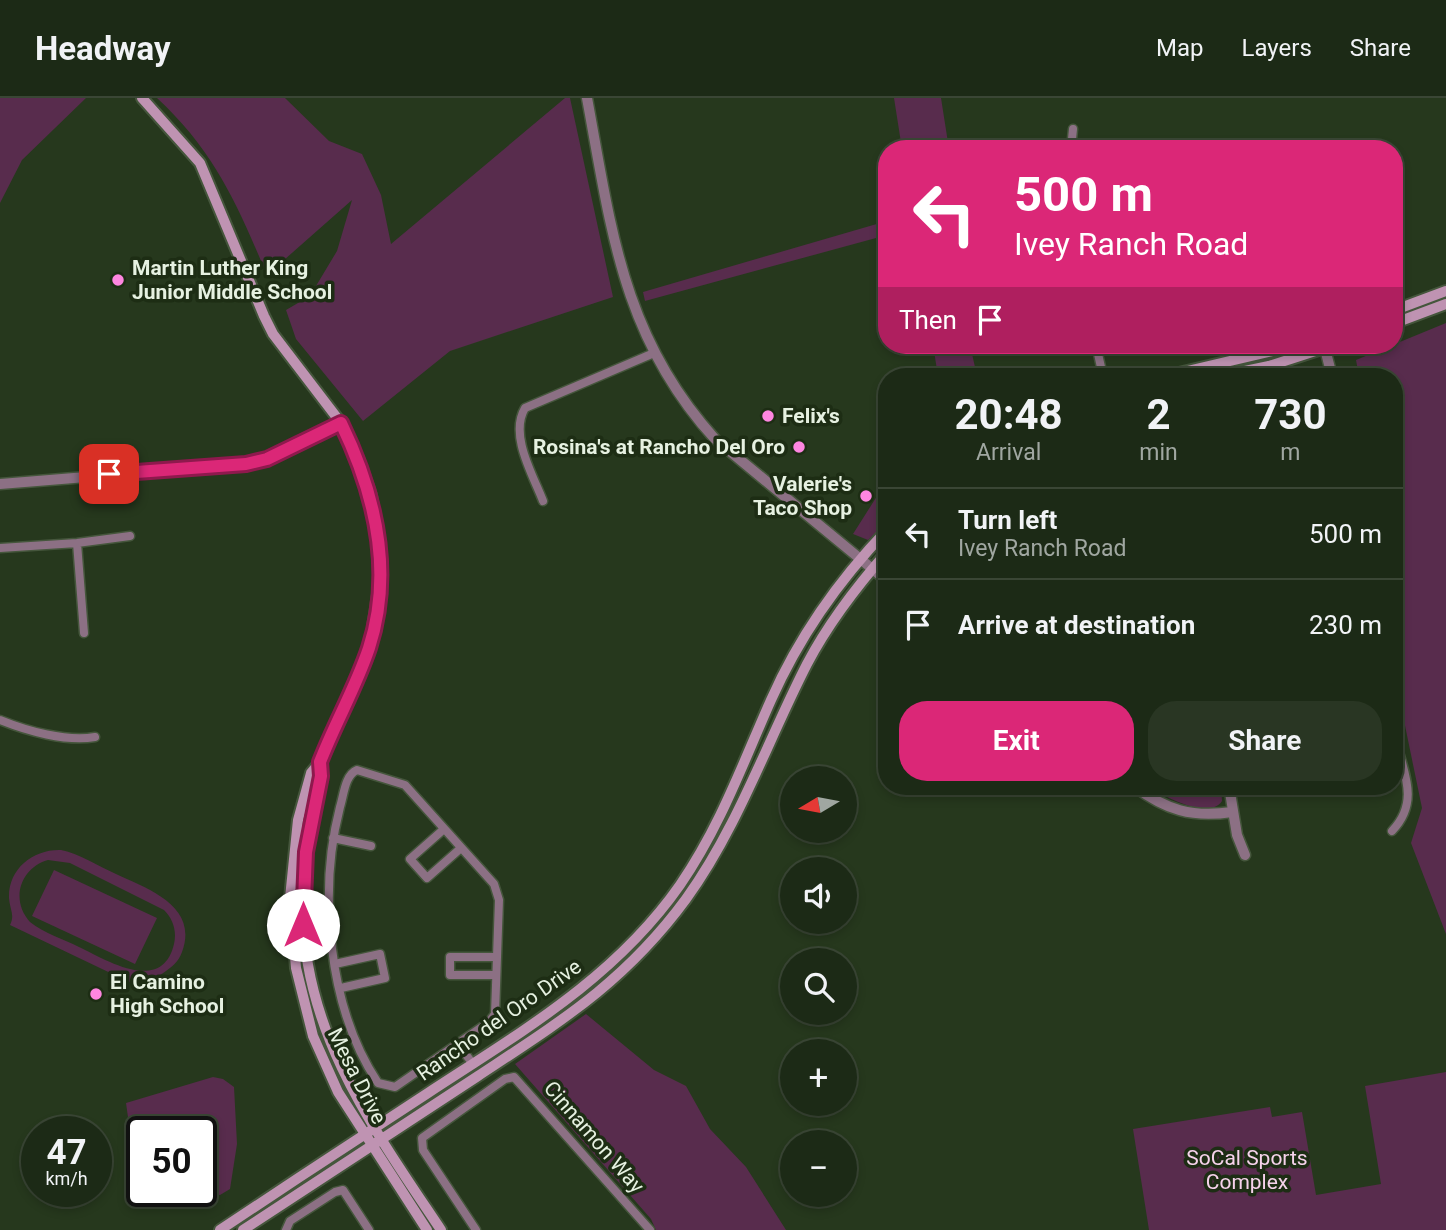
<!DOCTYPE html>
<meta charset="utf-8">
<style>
:root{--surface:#1c2a16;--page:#293623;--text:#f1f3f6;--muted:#a0a7a1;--line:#3a4635;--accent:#db2777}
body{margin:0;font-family:Roboto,sans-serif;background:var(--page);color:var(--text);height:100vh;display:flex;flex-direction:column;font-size:26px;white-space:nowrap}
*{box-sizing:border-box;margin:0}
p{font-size:23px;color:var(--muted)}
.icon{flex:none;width:38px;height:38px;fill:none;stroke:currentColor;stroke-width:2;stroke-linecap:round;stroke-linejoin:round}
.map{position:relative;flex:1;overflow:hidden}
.drawer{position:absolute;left:878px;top:270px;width:525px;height:427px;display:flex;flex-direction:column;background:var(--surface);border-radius:28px;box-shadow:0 4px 10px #0003,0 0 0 2px var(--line)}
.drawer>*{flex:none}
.hud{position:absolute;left:878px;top:42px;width:525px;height:214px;border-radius:28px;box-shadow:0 4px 10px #0003,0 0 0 2px var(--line);background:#db2777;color:#fff;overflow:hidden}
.needle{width:46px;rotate:260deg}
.buttons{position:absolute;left:780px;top:668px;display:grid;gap:14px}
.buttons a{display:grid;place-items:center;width:77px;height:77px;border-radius:50%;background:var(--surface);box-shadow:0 4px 10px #0003,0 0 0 2px var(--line);font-size:35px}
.speed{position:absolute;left:21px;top:1018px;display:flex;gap:14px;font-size:35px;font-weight:700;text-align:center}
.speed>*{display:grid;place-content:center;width:91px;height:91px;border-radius:50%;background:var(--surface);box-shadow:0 4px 10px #0003,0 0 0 2px var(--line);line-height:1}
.speed small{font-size:18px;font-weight:400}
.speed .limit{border:4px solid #111;border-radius:10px;background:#fff;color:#111}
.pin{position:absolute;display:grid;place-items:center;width:60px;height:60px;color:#fff;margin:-30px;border-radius:14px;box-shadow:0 4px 10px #0006}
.me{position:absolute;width:77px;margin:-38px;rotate:0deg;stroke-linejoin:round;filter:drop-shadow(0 0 5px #0008)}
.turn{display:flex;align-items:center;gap:24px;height:147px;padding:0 21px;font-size:32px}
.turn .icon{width:91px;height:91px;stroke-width:2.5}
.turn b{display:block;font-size:49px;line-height:60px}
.then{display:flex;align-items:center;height:66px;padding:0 21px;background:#0003;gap:14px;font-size:26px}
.eta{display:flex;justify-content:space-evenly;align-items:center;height:119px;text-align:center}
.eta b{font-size:42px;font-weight:700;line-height:49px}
.cta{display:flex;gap:14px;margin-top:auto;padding:14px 21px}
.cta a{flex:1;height:80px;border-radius:28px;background:var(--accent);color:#fff;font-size:28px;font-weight:700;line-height:80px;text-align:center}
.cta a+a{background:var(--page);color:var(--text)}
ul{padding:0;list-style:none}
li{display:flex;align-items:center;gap:21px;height:91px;padding:0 21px;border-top:2px solid var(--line)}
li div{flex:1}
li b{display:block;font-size:26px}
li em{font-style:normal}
header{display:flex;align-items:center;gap:42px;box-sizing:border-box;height:98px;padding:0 35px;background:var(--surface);border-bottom:2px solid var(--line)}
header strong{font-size:33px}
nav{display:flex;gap:38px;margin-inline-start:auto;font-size:24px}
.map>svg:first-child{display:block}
.green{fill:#582c4d;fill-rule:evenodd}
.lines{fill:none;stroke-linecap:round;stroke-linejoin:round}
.minor-casing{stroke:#45563c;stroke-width:11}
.tertiary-casing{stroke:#45563c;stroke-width:13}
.secondary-casing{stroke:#45563c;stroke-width:14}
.minor{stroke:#8c7084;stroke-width:8}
.tertiary{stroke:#8c7084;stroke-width:10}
.secondary{stroke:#bf93b2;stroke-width:10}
.route-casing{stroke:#8e194d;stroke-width:18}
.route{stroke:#db2777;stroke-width:12}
.poi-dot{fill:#fe86e0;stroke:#1d2d14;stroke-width:2.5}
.labels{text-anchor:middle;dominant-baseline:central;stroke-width:7;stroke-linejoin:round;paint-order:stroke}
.poi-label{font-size:21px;font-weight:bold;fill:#e6f1e1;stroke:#1d2d14;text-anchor:start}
.street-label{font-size:21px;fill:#e6f1e1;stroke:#1d2d14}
.park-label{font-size:21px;fill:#f6d2eb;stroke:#1d2d14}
</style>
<header>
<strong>Headway</strong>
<nav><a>Map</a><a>Layers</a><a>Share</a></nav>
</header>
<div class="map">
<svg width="1446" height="1132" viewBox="0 0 1446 1132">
<rect width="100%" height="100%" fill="#26381d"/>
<!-- green -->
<path class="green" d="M0,0H86L22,62L0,105Z
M157,0H285L329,43L362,56L381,97L391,146L565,0H570L613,199L450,253L363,323L296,241L286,212L310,198L337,153L352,102L267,177C237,106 215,54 157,0Z
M894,0H941L949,51H902Z
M887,123V137L645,203L643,194Z
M1446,225V836L1411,745L1422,710L1395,579V483L1399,460L1395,440V278H1359L1356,262Z
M933,247H970L977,278H938Z
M887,388V425L868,442L853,436L879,395Z
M1148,688H1221L1222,703C1209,723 1163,698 1148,688Z
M61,752C80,756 98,768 116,776C148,791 199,808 182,854C175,874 154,875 146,892L10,827C15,817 10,812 9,800C8,771 33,751 61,752ZM48,762L70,765L164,812C173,821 177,833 174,846C162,897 106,862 79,849C63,841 44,835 30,824C10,802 20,770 48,762Z
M54,772L157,820L135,866L32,818Z
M586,916L654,972L686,988L710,1031L746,1069L786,1132H656L651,1121L515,966Z
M1446,974V1132H1149L1133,1031L1270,1009L1272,1019L1302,1014L1316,1097L1381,1086L1365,988Z
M213,979L223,981L234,989L237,1046L230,1091L220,1097L201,1094V1034H142V1084L137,1083L126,1005Z"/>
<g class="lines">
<defs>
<path id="minor" d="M1071,51L1073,31
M1096,247L1103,278
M543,403C533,377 509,337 525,310L654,255
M77,445L84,535
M0,450L77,445L130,438
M0,622C27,633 66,644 95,639
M357,672L405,687L494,786L499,802L495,916L489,924L395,989L378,985C328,910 318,794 340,709C344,696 345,677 357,672Z
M444,731L410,761L427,780L461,750
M1392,733C1420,704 1404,675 1395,640
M333,740L371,748
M335,866L380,856L385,880L341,890
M496,877H450V859H497
M457,945L473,966
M286,1132L290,1123L335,1094L343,1092L369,1132
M476,1132L423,1052L422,1040L505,981L514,979L650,1132"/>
<path id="tertiary" d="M587,0C611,129 622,239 715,341L887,483
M1324,247L1332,278
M0,386L246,366L267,361L341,325
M1134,688C1166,712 1192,720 1232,714
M1229,688L1237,737L1245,757"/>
<path id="secondary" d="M142,0L200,65L264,218L273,236L341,325L358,360L371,397L378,435L381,477L370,548L320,664L311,675L298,722L290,800L296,870L313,938L338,994L427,1132
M1395,212L1446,193
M1395,225L1446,206
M1166,278L1298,247
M1221,278L1269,268L1334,247
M320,664C322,685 314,705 310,726C305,754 303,782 303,811C303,935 375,1033 441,1132
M220,1132C289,1086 359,1040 428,995C521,934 615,880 680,787C721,727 742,667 771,602C799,539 839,482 887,432
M243,1132C321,1080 400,1030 478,978C561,923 625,884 686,801C738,729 767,644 807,566C828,526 857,488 887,454"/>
</defs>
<!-- minor casing -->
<use href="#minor" class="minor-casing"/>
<!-- tertiary casing -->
<use href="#tertiary" class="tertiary-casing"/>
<!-- secondary casing -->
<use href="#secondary" class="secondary-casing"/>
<!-- minor -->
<use href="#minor" class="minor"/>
<!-- tertiary -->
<use href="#tertiary" class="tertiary"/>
<!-- secondary -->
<use href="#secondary" class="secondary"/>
</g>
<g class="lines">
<defs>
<path id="route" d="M109,376L246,366L267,361L341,325C375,395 394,473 369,550C356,589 335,625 320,664L321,678L306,754L303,827"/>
</defs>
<!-- route casing -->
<use href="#route" class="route-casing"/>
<!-- route -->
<use href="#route" class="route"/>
</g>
<!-- markers -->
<g class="poi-dot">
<circle cx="118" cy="182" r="7"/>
<circle cx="768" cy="318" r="7"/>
<circle cx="799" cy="349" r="7"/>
<circle cx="866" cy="398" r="7"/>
<circle cx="96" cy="896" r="7"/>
</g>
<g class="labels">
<!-- poi labels -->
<g class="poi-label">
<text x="132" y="170">Martin Luther King<tspan x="132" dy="24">Junior Middle School</tspan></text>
<text x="782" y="318">Felix's</text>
<text x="785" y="349" text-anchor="end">Rosina's at Rancho Del Oro</text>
<text x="852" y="386" text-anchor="end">Valerie's<tspan x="852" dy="24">Taco Shop</tspan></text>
<text x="110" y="884">El Camino<tspan x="110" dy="24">High School</tspan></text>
</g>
<!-- street labels -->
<g class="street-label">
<text transform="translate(499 922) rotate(-35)">Rancho del Oro Drive</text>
<text transform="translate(357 978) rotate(63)">Mesa Drive</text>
<text transform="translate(594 1039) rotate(49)">Cinnamon Way</text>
</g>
<!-- park labels -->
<g class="park-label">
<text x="1247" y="1060">SoCal Sports<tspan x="1247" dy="24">Complex</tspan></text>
</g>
</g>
</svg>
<div class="buttons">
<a><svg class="needle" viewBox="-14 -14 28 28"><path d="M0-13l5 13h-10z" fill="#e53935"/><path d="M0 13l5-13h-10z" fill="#a0a7a1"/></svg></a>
<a><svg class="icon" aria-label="sound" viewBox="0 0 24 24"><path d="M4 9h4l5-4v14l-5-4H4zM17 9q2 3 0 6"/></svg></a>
<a><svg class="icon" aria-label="search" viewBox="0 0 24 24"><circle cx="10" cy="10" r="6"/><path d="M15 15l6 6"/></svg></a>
<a>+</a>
<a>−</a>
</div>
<div class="speed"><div>47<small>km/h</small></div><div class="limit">50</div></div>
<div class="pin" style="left:109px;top:376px;background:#d93025"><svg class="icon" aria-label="arrive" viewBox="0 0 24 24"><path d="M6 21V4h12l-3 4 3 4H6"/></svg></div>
<svg class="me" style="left:303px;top:827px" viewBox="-20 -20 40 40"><circle r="19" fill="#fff"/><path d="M0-13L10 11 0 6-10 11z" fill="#db2777"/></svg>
<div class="hud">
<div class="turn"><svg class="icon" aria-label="left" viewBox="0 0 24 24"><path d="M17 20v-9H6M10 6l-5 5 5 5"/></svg><div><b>500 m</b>Ivey Ranch Road</div></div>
<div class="then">Then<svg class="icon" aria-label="arrive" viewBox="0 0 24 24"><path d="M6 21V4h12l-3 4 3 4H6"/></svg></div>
</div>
<section class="drawer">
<div class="eta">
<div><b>20:48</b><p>Arrival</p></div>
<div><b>2</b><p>min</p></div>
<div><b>730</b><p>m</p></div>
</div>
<ul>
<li><svg class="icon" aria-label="left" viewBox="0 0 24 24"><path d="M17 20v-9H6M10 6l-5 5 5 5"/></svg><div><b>Turn left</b><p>Ivey Ranch Road</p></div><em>500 m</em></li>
<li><svg class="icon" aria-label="arrive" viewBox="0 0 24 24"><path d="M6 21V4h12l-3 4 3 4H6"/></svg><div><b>Arrive at destination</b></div><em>230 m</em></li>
</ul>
<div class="cta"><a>Exit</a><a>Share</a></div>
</section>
</div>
